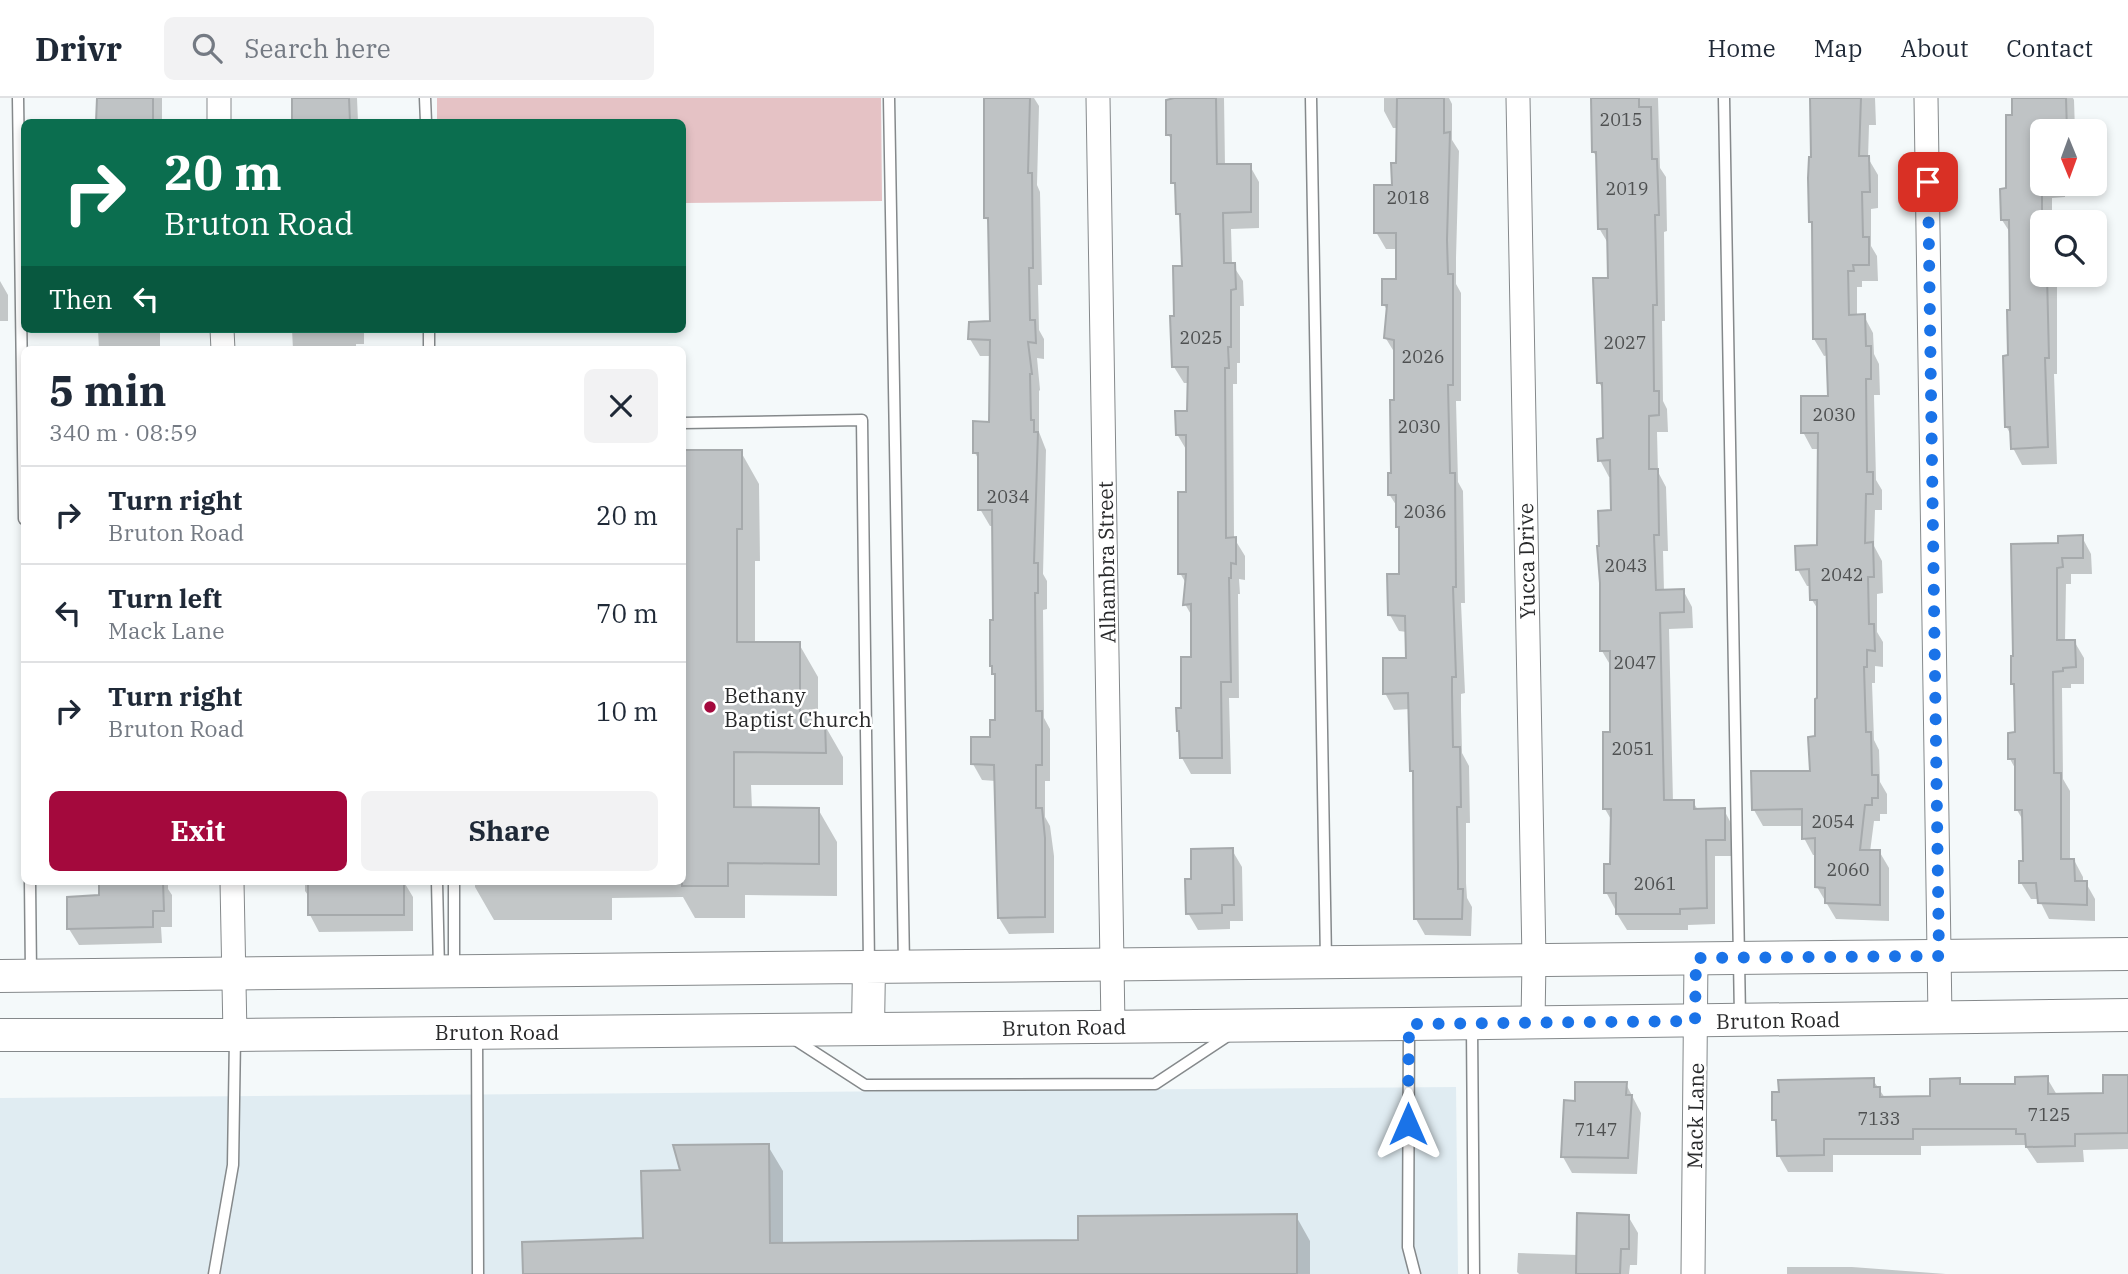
<!DOCTYPE html>
<meta charset="utf-8">
<style>
:root{--surface:#fff;--page:#f2f2f3;--text:#1f2937;--muted:#747a83;--line:#e0e1e3;--accent:#a4093d}
body{margin:0;font-family:"IBM Plex Serif",serif;background:var(--page);color:var(--text);height:100vh;display:flex;flex-direction:column;font-size:26px;white-space:nowrap}
*{box-sizing:border-box;margin:0}
p{font-size:23px;color:var(--muted)}
.icon{flex:none;width:38px;height:38px;fill:none;stroke:currentColor;stroke-width:2;stroke-linecap:round;stroke-linejoin:round}
.map{position:relative;flex:1;overflow:hidden}
.panel{position:absolute;left:21px;top:248px;width:665px;height:539px;display:flex;flex-direction:column;background:var(--surface);border-radius:10px;box-shadow:0 4px 10px #0003}
.panel>*{flex:none}
.guide{position:absolute;left:21px;top:21px;width:665px;height:214px;border-radius:10px;box-shadow:0 4px 10px #0003;background:#0b6e4f;color:#fff;overflow:hidden}
.needle{width:46px;rotate:179deg}
.buttons{position:absolute;left:2030px;top:21px;display:grid;gap:14px}
.buttons a{display:grid;place-items:center;width:77px;height:77px;border-radius:10px;background:var(--surface);box-shadow:0 4px 10px #0003;font-size:35px}
.pin{position:absolute;display:grid;place-items:center;width:60px;height:60px;color:#fff;margin:-30px;border-radius:14px;box-shadow:0 4px 10px #0006}
.me{position:absolute;width:77px;margin:-38px;rotate:0deg;stroke-linejoin:round;filter:drop-shadow(0 0 5px #0008)}
.turn{display:flex;align-items:center;gap:24px;height:147px;padding:0 28px;font-size:32px}
.turn .icon{width:91px;height:91px;stroke-width:2.5}
.turn b{display:block;font-size:49px;line-height:60px}
.then{display:flex;align-items:center;height:66px;padding:0 28px;background:#0003;gap:14px;font-size:26px}
.round{display:grid;place-items:center;flex:none;width:74px;height:74px;border-radius:10px;background:var(--page)}
.head{display:flex;align-items:center;justify-content:space-between;height:119px;padding:0 28px}
h1{font-size:42px;font-weight:700;line-height:52px}
.button{display:flex;gap:14px;margin-top:auto;padding:14px 28px}
.button a{flex:1;height:80px;border-radius:10px;background:var(--accent);color:#fff;font-size:28px;font-weight:700;line-height:80px;text-align:center}
.button a+a{background:var(--page);color:var(--text)}
ul{padding:0;list-style:none}
li{display:flex;align-items:center;gap:21px;height:98px;padding:0 28px;border-top:2px solid var(--line)}
li div{flex:1}
li b{display:block;font-size:26px}
li em{font-style:normal}
header{display:flex;align-items:center;gap:42px;box-sizing:border-box;height:98px;padding:0 35px;background:var(--surface);border-bottom:2px solid var(--line)}
header strong{font-size:33px}
nav{display:flex;gap:38px;margin-inline-start:auto;font-size:24px}
.search{width:490px;height:63px;background:var(--page);display:flex;align-items:center;gap:18px;box-sizing:border-box;padding:0 24px;border-radius:10px;color:var(--muted);font-size:26px}
.map>svg:first-child{display:block}
.built{fill:#e0ecf2}
.green{fill:#e5c2c5}
.shadow{fill:#0003}
.building{fill:#bfc3c5;stroke:#a6aaac;stroke-width:2}
.lines{fill:none;stroke-linecap:round;stroke-linejoin:round}
.lane-casing{stroke:#85898b;stroke-width:13}
.street-casing{stroke:#85898b;stroke-width:25}
.secondary-casing{stroke:#85898b;stroke-width:34}
.lane{stroke:#fff;stroke-width:10}
.street{stroke:#fff;stroke-width:23}
.secondary{stroke:#fff;stroke-width:32}
.route{stroke:#1a73e8;stroke-width:12;stroke-dasharray:0 21.6}
.poi-dot{fill:#a4093d;stroke:#fff;stroke-width:2.5}
.labels{text-anchor:middle;dominant-baseline:central;stroke-width:5;stroke-linejoin:round;paint-order:stroke}
.number-label{font-size:18px;fill:#4e5051}
.street-label{font-size:21px;fill:#28292a;stroke:#fff}
.poi-label{font-size:21px;fill:#28292a;stroke:#fff;text-anchor:start}
</style>
<header>
<strong>Drivr</strong>
<div class="search"><svg class="icon" aria-label="search" viewBox="0 0 24 24"><circle cx="10" cy="10" r="6"/><path d="M15 15l6 6"/></svg>Search here</div>
<nav><a>Home</a><a>Map</a><a>About</a><a>Contact</a></nav>
</header>
<div class="map">
<svg width="2128" height="1176" viewBox="0 0 2128 1176">
<rect width="100%" height="100%" fill="#f4f9fa"/>
<!-- built -->
<path class="built" d="M1456,989L1458,1176H0V1000Z"/>
<!-- green -->
<path class="green" d="M437,0H881L882,103L683,105L682,24H437Z"/>
<!-- shadow -->
<path class="shadow" d="M98,0H162V24H98Z
M294,0H357L358,24H294Z
M985,0H1034L1039,8L1037,87L1040,94L1042,187H1038L1039,232L1044,241V261L1037,260L1040,292L1039,293V334L1046,352L1043,476L1047,483V511L1043,512L1044,620L1050,631V683H1045V719L1050,728L1054,758V835L1009,836L999,820L996,683L982,682L973,666L991,641L997,624V581L994,575V428H990L980,411V364L975,355V325H991L992,258H980L970,241L992,225L990,127L986,120Z
M1175,0H1224L1225,68H1250L1259,84V130L1231,131L1232,166L1243,183L1244,208H1240V265H1237V286H1233L1234,440L1245,458V482L1239,481L1240,496H1238L1239,600H1229L1231,676H1191L1182,660L1181,638L1178,633L1193,561V520L1185,506L1187,487L1180,475L1187,396V353L1177,336L1189,315L1190,285H1184L1174,269L1176,220L1184,170L1182,123L1178,116L1177,92L1173,84V45L1168,36Z
M1384,0H1449L1452,6V42L1459,53L1456,160V186L1461,195V303H1456L1458,384L1463,393L1465,505H1461L1465,595L1461,596V612L1462,655L1469,668L1470,725H1466V785L1467,800L1472,809L1471,838L1425,837L1416,821L1415,679L1411,672L1410,611L1394,612L1385,595L1408,562L1407,534L1399,533L1390,517L1401,478V435L1398,429V410L1389,396L1393,376L1396,257L1385,239L1388,214L1384,207L1398,182V151H1386L1376,134L1394,89L1398,67V30H1393L1384,13Z
M1593,0H1658L1660,70L1666,79L1667,133L1664,134L1665,223H1662L1663,303L1667,311L1668,334H1657L1658,374L1666,389L1668,453H1663L1664,493L1683,492L1692,509L1693,530L1669,531L1673,704H1693L1698,712H1724L1733,729V758H1715V826L1688,827V832H1627L1617,816V811H1615L1606,794L1612,768V723L1605,711L1611,636L1612,570L1602,553L1613,414L1612,379H1609L1600,362L1605,341L1604,294L1599,284L1610,182L1609,147L1599,130L1598,62L1593,53Z
M1812,0H1875L1876,27H1869L1868,60L1878,77V110L1871,111V148L1877,158L1878,183H1862V189H1857V218H1864L1873,235L1874,256L1879,266L1880,297H1874L1876,382L1882,392V412H1875L1874,448L1882,463L1883,495L1877,496V534L1883,544V569L1875,568V585H1872L1874,642L1879,652L1880,684L1887,696V716H1880V723H1874L1870,754L1879,753L1889,770V823L1836,821L1817,789V757H1813L1804,740V728H1763L1754,712L1812,674L1817,640L1819,513L1812,502L1811,488H1807L1798,472L1819,448V351H1812L1803,334L1830,300L1829,257L1824,258L1814,241L1813,128L1811,124Z
M2014,0H2073L2074,2L2075,33H2042V86H2073V93H2065V99L2052,100V124H2042V177H2057V276H2054L2057,366L2022,367L2013,350L2012,339L2006,328L2011,214V136L2002,122L2007,92L2014,19Z
M0,183L8,197V223H0Z
M98,231H160V252H99Z
M292,231H364V246H356V252H293Z
M741,354L759,386L760,463H755V546H799L818,579V626H824L843,659V687H751L752,711H818L837,744V798L745,797V820H695L683,799L612,800V822H494L475,789V784H682Z
M2082,439L2091,456L2092,476H2071V486H2066L2065,543H2074L2084,560V586H2071V590H2062L2063,681L2070,693V763L2074,762L2083,779V785H2086L2095,801V823L2049,821L2039,801H2031L2021,785L2024,765V724L2017,712L2016,672L2010,661L2016,636V592L2012,586L2015,560L2060,447Z
M1232,752L1242,769L1243,823H1230V831L1198,832L1188,815L1193,783Z
M105,784H168V791L172,797V829H161L162,845L79,847L69,831L101,799Z
M305,784H404L413,799V833L319,834L310,817V800L305,793Z
M2128,979V1051L2083,1052L2084,1064L2037,1065L2025,1047L1921,1048V1057H1833V1074H1788L1779,1058L1778,1029L1774,1022L1873,982L1885,1000H1932L1959,982L1962,988H2017L2047,980L2057,997H2105Z
M1626,986L1641,1015L1637,1076L1572,1075L1563,1059L1577,1004Z
M768,1048L783,1073V1147L1079,1144L1296,1118L1310,1143V1176H524L645,1141L682,1073Z
M1628,1118L1638,1135L1637,1167H1630L1629,1176H1519L1517,1174L1518,1155L1578,1157Z
M1787,1169H1852L1946,1176H1787Z"/>
<!-- building -->
<path class="building" d="M97,0H153V24H96Z
M292,0H349L350,24H292Z
M984,0H1030L1028,75H1032L1033,170H1029L1030,222H1035L1036,245L1028,244L1032,276H1030L1031,322H1034V334H1038L1034,465H1038V495H1035L1036,613H1042V667H1036V710H1042L1045,740V819L998,820L994,667L971,666V639H990V622H995V576H992V568H990V522H993L992,412H978V355H973V323L989,324L990,242L968,241L969,224L990,223L988,120H984Z
M1174,0H1216L1217,66H1251V114L1223,115L1224,165H1235L1236,191L1231,192V249H1228L1229,270H1225L1226,440L1236,439V466L1231,465V480H1229L1231,584H1221L1222,660H1180L1179,633H1177L1176,610H1181V559H1191V506L1183,507L1186,476H1178V394H1186V337H1176L1175,313H1187L1188,269H1172L1170,218H1174L1173,168H1182L1180,116H1176L1175,85H1171V37H1166V2Z
M1397,0H1444V35L1450,34L1447,142L1448,176H1453V287H1448L1450,375H1455L1456,489H1453L1456,579H1452V594L1453,649H1460L1461,709H1457L1458,767V791H1463L1462,821H1414L1413,673H1410L1408,595L1383,596V560H1406L1405,518L1388,517L1387,476H1399V429H1396V397H1388V375H1391L1390,302H1394V242L1384,240L1387,207H1382V181H1396V135H1374V87H1392L1391,65H1396Z
M1591,0H1639V9H1651L1652,61H1657L1659,117H1655L1657,207H1653L1654,293H1659V317L1649,318V371H1658L1659,437H1654L1656,492L1684,491V514L1660,515L1664,702H1694V711L1725,710V742H1706L1707,810L1680,811V816H1616V795H1604V766H1610L1611,711H1603V634H1610V553H1600V485L1597,448H1599L1598,413L1611,412L1610,362L1598,363L1597,341L1603,340L1602,285H1597L1593,180H1608L1607,131H1598L1596,54H1592Z
M1810,0H1861L1859,58H1869L1870,94H1862L1863,139H1869V167H1853L1854,173H1848L1849,217L1865,216L1866,248H1871V281H1866L1867,374H1873V396H1866L1865,445L1873,444L1874,479H1868L1869,526H1874L1875,553L1867,552V569H1864L1866,634H1871L1872,677H1878V700H1872V707H1865L1860,752H1880V807L1825,805V790L1815,789V740L1802,741V711L1752,712L1751,673H1810L1808,639L1815,638V601L1817,600V502H1810L1809,471L1796,472L1795,448L1817,447L1818,335H1801V298H1828L1826,241H1813L1812,124H1809L1808,80L1809,59H1811Z
M2012,0H2066L2067,33H2042V177H2047L2049,260H2045L2048,349L2011,351L2010,329H2005L2003,258L2008,257L2007,212H2010L2009,122H2001L2000,91L2006,90V17H2012Z
M682,352H742V431H737V544H800V625L825,624L826,655L734,654V709L819,710V766L728,765V788H682Z
M2083,437V460H2062L2063,469L2057,470V542H2075L2076,569L2063,570V573L2053,574L2054,675H2061V761H2074L2075,783H2087V807L2038,805L2036,785H2019V763H2023L2022,712H2015V661H2008V635L2015,634L2014,586H2011V558H2013L2011,446L2058,445V438Z
M1233,750L1234,807H1222V815L1186,816L1185,781H1191V751Z
M163,784L164,813H153V829L67,831V799L99,797V785Z
M308,784H404V817H308Z
M2103,977H2128V1035L2075,1036V1048L2026,1049L2025,1036H2016V1031H1913V1041H1824V1057L1777,1058L1776,1022H1772V994H1779L1778,982L1874,980V989H1880V999L1930,998V981L1960,980V986H2015V979L2048,978V996L2103,995Z
M1575,984H1627L1626,997H1632L1628,1060L1561,1059L1564,1002L1575,1003Z
M769,1046L770,1145L1078,1142V1118L1297,1116V1176H523L522,1144L643,1140L641,1073L680,1072L673,1047Z
M1577,1115L1629,1117V1151H1621L1620,1176H1576Z"/>
<g class="lines">
<defs>
<path id="lane" d="M18,0L24,421
M425,0L426,24
M889,0L904,866
M1311,0L1326,862
M1724,0L1740,919
M429,231V252
M682,325L862,322L869,866
M30,784L31,875
M437,784L439,872
M454,784V872
M1409,928L1408,1149L1415,1176
M1472,929L1474,1176
M477,937L478,1176
M794,941L865,987L1155,986L1229,937
M214,1176L233,1067L235,939"/>
<path id="street" d="M219,0V24
M1098,0L1113,928
M1518,0L1534,862L1533,925
M1926,0L1940,919
M222,231L223,252
M232,784L235,937
M1693,1176L1696,860"/>
<path id="secondary" d="M0,878L2128,856
M868,931L869,869
M0,937H235L1409,926L2128,917"/>
</defs>
<!-- lane casing -->
<use href="#lane" class="lane-casing"/>
<!-- street casing -->
<use href="#street" class="street-casing"/>
<!-- secondary casing -->
<use href="#secondary" class="secondary-casing"/>
<!-- lane -->
<use href="#lane" class="lane"/>
<!-- street -->
<use href="#street" class="street"/>
<!-- secondary -->
<use href="#secondary" class="secondary"/>
</g>
<g class="lines">
<!-- route -->
<path class="route" d="M1408,1026L1409,926L1695,923L1696,860L1939,858L1928,84"/>
</g>
<!-- markers -->
<circle class="poi-dot" cx="710" cy="609" r="7"/>
<g class="labels">
<!-- number labels -->
<g class="number-label">
<text x="1621" y="21">2015</text>
<text x="1627" y="90">2019</text>
<text x="1408" y="99">2018</text>
<text x="1201" y="239">2025</text>
<text x="1625" y="244">2027</text>
<text x="1423" y="258">2026</text>
<text x="1834" y="316">2030</text>
<text x="1419" y="328">2030</text>
<text x="1008" y="398">2034</text>
<text x="1425" y="413">2036</text>
<text x="1626" y="467">2043</text>
<text x="1842" y="476">2042</text>
<text x="1635" y="564">2047</text>
<text x="1633" y="650">2051</text>
<text x="1833" y="723">2054</text>
<text x="1848" y="771">2060</text>
<text x="1655" y="785">2061</text>
<text x="2049" y="1016">7125</text>
<text x="1879" y="1020">7133</text>
<text x="1596" y="1031">7147</text>
</g>
<!-- street labels -->
<g class="street-label">
<text transform="translate(1526 463) rotate(-91)">Yucca Drive</text>
<text transform="translate(1106 464) rotate(-91)">Alhambra Street</text>
<text transform="translate(1778 922) rotate(-1)">Bruton Road</text>
<text transform="translate(1064 929) rotate(-1)">Bruton Road</text>
<text x="497" y="934">Bruton Road</text>
<text transform="translate(1695 1018) rotate(-89)">Mack Lane</text>
</g>
<!-- poi labels -->
<g class="poi-label">
<text x="724" y="597">Bethany<tspan x="724" dy="24">Baptist Church</tspan></text>
</g>
</g>
</svg>
<div class="buttons">
<a><svg class="needle" viewBox="-14 -14 28 28"><path d="M0-13l5 13h-10z" fill="#e53935"/><path d="M0 13l5-13h-10z" fill="#747a83"/></svg></a>
<a><svg class="icon" aria-label="search" viewBox="0 0 24 24"><circle cx="10" cy="10" r="6"/><path d="M15 15l6 6"/></svg></a>
</div>
<div class="pin" style="left:1928px;top:84px;background:#d93025"><svg class="icon" aria-label="arrive" viewBox="0 0 24 24"><path d="M6 21V4h12l-3 4 3 4H6"/></svg></div>
<svg class="me" style="left:1408px;top:1026px" viewBox="-20 -20 40 40"><path d="M0-17L14 15 0 8-14 15z" fill="#1a73e8" stroke="#fff" stroke-width="4"/></svg>
<div class="guide">
<div class="turn"><svg class="icon" aria-label="right" viewBox="0 0 24 24"><path d="M7 20v-9h11M14 6l5 5-5 5"/></svg><div><b>20 m</b>Bruton Road</div></div>
<div class="then">Then<svg class="icon" aria-label="left" viewBox="0 0 24 24"><path d="M17 20v-9H6M10 6l-5 5 5 5"/></svg></div>
</div>
<section class="panel">
<div class="head"><div><h1>5 min</h1><p>340 m · 08:59</p></div><a class="round"><svg class="icon" aria-label="close" viewBox="0 0 24 24"><path d="M6 6l12 12M18 6L6 18"/></svg></a></div>
<ul>
<li><svg class="icon" aria-label="right" viewBox="0 0 24 24"><path d="M7 20v-9h11M14 6l5 5-5 5"/></svg><div><b>Turn right</b><p>Bruton Road</p></div><em>20 m</em></li>
<li><svg class="icon" aria-label="left" viewBox="0 0 24 24"><path d="M17 20v-9H6M10 6l-5 5 5 5"/></svg><div><b>Turn left</b><p>Mack Lane</p></div><em>70 m</em></li>
<li><svg class="icon" aria-label="right" viewBox="0 0 24 24"><path d="M7 20v-9h11M14 6l5 5-5 5"/></svg><div><b>Turn right</b><p>Bruton Road</p></div><em>10 m</em></li>
</ul>
<div class="button"><a>Exit</a><a>Share</a></div>
</section>
</div>
